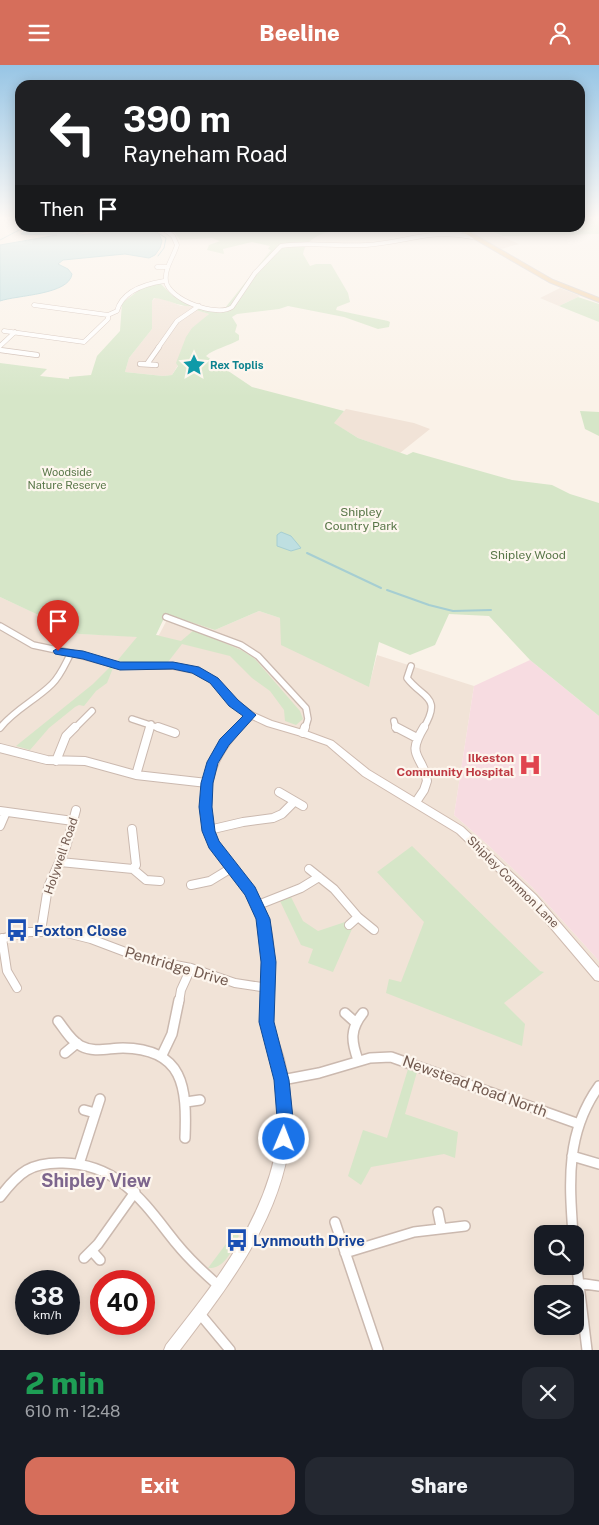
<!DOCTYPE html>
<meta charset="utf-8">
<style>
:root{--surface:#171b24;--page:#242831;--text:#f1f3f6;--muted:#9ea1a6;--accent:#d66e5b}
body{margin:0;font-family:"Public Sans",sans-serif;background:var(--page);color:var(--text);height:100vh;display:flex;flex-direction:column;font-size:19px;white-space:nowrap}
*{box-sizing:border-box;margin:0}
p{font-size:16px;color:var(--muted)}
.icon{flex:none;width:28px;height:28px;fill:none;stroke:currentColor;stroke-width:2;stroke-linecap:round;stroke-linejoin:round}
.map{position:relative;height:1285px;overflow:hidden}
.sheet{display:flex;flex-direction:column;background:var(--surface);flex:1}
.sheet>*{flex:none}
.guide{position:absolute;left:15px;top:15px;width:570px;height:152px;border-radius:15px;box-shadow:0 2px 12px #0003;background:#202124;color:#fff;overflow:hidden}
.controls{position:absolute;left:534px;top:1160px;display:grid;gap:10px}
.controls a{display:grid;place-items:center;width:50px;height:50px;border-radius:10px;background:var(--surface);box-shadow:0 2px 12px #0003;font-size:25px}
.speed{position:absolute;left:15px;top:1205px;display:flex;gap:10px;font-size:25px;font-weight:700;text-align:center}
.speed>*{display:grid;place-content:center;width:65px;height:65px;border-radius:50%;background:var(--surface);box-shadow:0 2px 12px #0003;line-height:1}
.speed small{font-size:12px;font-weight:400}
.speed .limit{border:8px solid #d22;background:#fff;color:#111}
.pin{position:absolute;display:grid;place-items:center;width:42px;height:42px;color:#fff;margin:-51px -21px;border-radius:50% 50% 50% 0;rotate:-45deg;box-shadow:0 0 5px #0007}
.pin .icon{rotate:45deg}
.me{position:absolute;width:55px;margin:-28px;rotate:1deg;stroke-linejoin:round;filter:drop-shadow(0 0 4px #0008)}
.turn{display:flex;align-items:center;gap:18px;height:105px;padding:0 25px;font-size:22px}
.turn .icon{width:65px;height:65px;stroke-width:2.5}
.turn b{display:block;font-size:35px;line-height:42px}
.then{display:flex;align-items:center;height:48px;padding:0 25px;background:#0003;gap:10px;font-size:19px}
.round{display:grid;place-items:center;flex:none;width:52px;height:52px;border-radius:15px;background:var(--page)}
.summary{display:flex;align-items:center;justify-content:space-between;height:85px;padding:0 25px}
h1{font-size:30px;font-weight:800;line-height:38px;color:#1e9e55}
.action{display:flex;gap:10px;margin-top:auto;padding:10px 25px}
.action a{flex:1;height:58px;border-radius:15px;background:var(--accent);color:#fff;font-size:20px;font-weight:800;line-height:58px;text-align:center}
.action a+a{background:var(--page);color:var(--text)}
header{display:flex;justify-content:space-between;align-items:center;height:65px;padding:0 25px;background:var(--accent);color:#fff;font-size:22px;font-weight:800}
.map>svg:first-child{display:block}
.residential{fill:#f1e3d7;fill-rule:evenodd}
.medical{fill:#f7dce1}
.green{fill:#d6e6c8}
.water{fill:#bedfe1;stroke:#a6ced2}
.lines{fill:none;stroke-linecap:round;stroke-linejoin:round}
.stream-far1{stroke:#a6ced2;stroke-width:1}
.stream{stroke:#a6ced2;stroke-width:2}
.street-far4-casing{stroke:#cbb9af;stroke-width:5}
.street-far3-casing{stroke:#cbb9af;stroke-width:6}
.street-far2-casing{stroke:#cbb9af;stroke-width:8}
.street-far1-casing{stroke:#cbb9af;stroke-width:10}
.street-casing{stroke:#cbb9af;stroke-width:12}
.secondary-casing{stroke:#cfbbb0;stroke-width:2}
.primary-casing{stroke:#d7d1ce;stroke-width:2}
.street-far4{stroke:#fff;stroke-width:4}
.street-far3{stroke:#fff;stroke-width:4.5}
.street-far2{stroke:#fff;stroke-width:5.5}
.street-far1{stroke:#fff;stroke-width:8}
.street{stroke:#fff;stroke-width:9}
.secondary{fill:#fff;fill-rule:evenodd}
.primary{fill:#f1d1a8;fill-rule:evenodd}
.route{fill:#1a73e8;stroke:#114b97}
.labels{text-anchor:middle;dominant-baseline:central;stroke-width:4.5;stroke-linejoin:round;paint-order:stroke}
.far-culture-label{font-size:11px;font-weight:bold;fill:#0d838f;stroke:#fdf6ee;text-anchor:start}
.far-park-label{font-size:11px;fill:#587648;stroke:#fdf6ee}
.park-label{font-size:12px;fill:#587648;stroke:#fdf6ee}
.health-label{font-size:12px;font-weight:bold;fill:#be3a42;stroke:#fdf6ee;text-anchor:end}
.street-label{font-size:12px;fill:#71594f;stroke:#fdf6ee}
.near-transit-label{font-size:15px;font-weight:bold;fill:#164399;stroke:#fdf6ee;text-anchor:start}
.near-street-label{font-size:15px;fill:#71594f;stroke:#fdf6ee}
.near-quarter-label{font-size:18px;font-weight:bold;fill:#7d668d;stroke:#fdf6ee}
</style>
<header><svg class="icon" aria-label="menu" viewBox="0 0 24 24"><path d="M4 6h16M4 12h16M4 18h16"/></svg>Beeline<svg class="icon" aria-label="person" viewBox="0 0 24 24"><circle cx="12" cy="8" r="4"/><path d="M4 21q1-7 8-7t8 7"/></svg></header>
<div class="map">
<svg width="599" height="1285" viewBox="0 0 599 1285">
<rect width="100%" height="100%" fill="#faf2e8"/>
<!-- residential -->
<path class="residential" d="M460,163H482L519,179L501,184Z
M560,223L580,231L559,241L540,233Z
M155,233H161L181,241L185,240L198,244L197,245L209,249L181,286L178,300L172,310L163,311L125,307L129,293L152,264V236Z
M346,344L414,358L430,364L400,388L358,373L333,358Z
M0,532L80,569L151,572L153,570H159L170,549L215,565L259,546L280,553L369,621L377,590L474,621L454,750L488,780L532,822L599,896V1285H0ZM542,1169H575V1201H542ZM26,1216H69V1259H26ZM101,1216H144V1259H101ZM542,1229H575V1261H542Z"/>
<!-- medical -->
<path class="medical" d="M530,595L599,651V896L532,822L488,780L454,750L474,621Z"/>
<!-- green -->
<path class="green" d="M580,152H599V169L503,171L482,163L580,162Z
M165,163H344C328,167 307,170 303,189L310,201L316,199H331L348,228L350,237L337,242L336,245L388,256L390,257L389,262L378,264L344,252L288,241L279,244L237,249L232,252L237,260L235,267L239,270V275C229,281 213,284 206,291L252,322L344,346L334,358L358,373L407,390L413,387L512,415L552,420L570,429L599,438V651L530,595L489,551L449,549L435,580L410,590L379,577L369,622L281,580L280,553L259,546L215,565L166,549L156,570L181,576L194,565L241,585L254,593L300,646L303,654L296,660L285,656L284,645L270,626L252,613L230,591L182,579L168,597L131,598L117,596L137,572L79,569L0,532V298L47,304L40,311L69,314V312L91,310L97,291L120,266L122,238L142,223L160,218L172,230L194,241C181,243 168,234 154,233L152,236V264L129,293L125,307L163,311L172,310L178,301L176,298L186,272L192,263L209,249L196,245L199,243L221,248L271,185L268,184L270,181L252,177L223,184L224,189L207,185L209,180L220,176L212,173L180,175L175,168Z
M578,232L599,239V257L559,241Z
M580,346L599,347V371L585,364Z
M110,602L113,603L107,618L96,626L84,641L79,640L75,642L49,663L30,685L16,681L93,619Z
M412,781L540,906L544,907L504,938L525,959L522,981L386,928L389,914L401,917L424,857L377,807Z
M291,832L303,856L318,866L345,857L352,864L333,907L308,898L313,884L301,880L280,836Z
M408,1004L417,1007L405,1049L458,1067L455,1093L444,1089L371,1102L361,1120L348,1111L363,1065L387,1073Z
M235,1167L239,1171L234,1178L236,1179C229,1190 223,1204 208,1203Z"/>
<!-- water -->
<path class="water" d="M33,162L101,163L76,169L79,170L111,167L117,163H145L159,169L162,176L160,183L155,190L149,193L125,189L63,195L58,199L68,204L72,209C69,230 17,230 0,236V180L57,170L21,169L24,166Z
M281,467L291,471L301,483L291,486L277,481V470Z"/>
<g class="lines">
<!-- stream-far1 -->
<path class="stream-far1" d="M149,162L166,173L164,183L158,191
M0,175L25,162"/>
<!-- stream -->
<path class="stream" d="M307,488L381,523
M387,525L429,540L453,546L491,545"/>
<defs>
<path id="street-far4" d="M161,162L173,171L177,180C174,191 164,204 166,216C168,234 217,253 232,242L255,208L281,181C309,176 337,182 366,180C405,178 430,163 472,172
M157,202H167
M34,240L108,250L117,246C122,226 145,219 164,216
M4,266L84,277L108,254V250
M0,281L15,267
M158,283L177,256L199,241"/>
<path id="street-far3" d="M0,285L37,290
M140,299L156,300
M147,299L159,282"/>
<path id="street-far2" d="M166,552L241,580L258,591L306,643L308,654L305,664
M0,561L33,580L71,588C65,599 61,610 52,619C36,635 14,645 0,663
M411,601L407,613C423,634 443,631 423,664
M132,654L162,664
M394,656L396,664
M74,664L92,646
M150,664L151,659"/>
<path id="street-far1" d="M158,662L175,668
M396,662L417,673
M303,668L305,662
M0,683L47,695L85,696L136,710L207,718
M56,696L66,671L75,662
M136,710L150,662
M279,727L303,741
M416,737L424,725L427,716C423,689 405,693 424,662
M0,746L73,756
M0,761L6,747
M209,765L243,757L273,753L282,749L294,737
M60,797L133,804L136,800L132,764
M133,804L146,815L160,816
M309,804L334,824L358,852L374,865
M191,820L210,816L233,802
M258,840L301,823L319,812
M349,860L358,852
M41,866L48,822L66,782L76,745
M2,873L7,906L17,923
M0,874L29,867H63L91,874L144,894L191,903L235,918L268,923
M179,937L181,925L191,903"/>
<path id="street" d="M345,948L355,957
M58,956C65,965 71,976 81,981C94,988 109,983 123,983C184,984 187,1022 185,1073
M65,988L77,978
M162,990L172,969L179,935
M358,995C351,976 350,964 363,948
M282,1015L319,1008L370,993L391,992L579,1059
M186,1037L200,1035
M84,1045L95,1048
M572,1091L599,1099
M79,1099L100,1034
M0,1132C19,1107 31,1097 63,1098C120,1099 144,1138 176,1178C189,1194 204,1208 219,1221
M438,1147L441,1162
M335,1157L378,1285
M573,1169C569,1115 566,1067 599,1021
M92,1186L100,1195
M575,1187L587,1285
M345,1188L414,1167L465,1161
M84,1193L98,1179L135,1127
M578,1218L599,1221
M200,1249L230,1285"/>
<path id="secondary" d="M71,585L120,598H173L198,603L217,614L237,636L254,648L272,656L306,666L333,676L369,705L463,762L536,830L599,903V916L595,915L528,836L457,768L363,711L327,680L301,671L267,661L252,654C224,682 208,706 211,747C212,757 213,768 218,777C223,785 230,793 236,801C250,817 263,835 269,856C275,877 275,901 273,923C273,932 272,941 272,950C273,965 280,979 284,994C290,1019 293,1046 290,1073C281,1154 228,1222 180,1285H164L166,1280C214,1219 268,1152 278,1072C281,1046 278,1019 272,994C268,979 262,965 261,950C260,941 262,932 262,923C263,901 264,877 258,855C250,828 228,809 213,786C205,775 203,763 202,750C198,707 215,680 245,650L231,640L211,618L193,608L173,604H120L68,590L67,588Z"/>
<path id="primary" d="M454,162H461L553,215L599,233V237L549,217Z"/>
</defs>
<!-- street-far4 casing -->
<use href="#street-far4" class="street-far4-casing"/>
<!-- street-far3 casing -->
<use href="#street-far3" class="street-far3-casing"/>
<!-- street-far2 casing -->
<use href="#street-far2" class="street-far2-casing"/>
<!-- street-far1 casing -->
<use href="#street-far1" class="street-far1-casing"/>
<!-- street casing -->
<use href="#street" class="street-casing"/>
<!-- secondary casing -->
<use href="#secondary" class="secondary-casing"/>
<!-- primary casing -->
<use href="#primary" class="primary-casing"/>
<!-- street-far4 -->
<use href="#street-far4" class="street-far4"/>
<!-- street-far3 -->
<use href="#street-far3" class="street-far3"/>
<!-- street-far2 -->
<use href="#street-far2" class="street-far2"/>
<!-- street-far1 -->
<use href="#street-far1" class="street-far1"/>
<!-- street -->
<use href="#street" class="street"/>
<!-- secondary -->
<use href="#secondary" class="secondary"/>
<!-- primary -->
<use href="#primary" class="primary"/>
</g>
<!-- sky -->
<linearGradient id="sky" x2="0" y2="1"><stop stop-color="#97c5e5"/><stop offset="0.46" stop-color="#fdf9f5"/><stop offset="1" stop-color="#fdf9f5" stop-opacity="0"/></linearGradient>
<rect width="599" height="332" fill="url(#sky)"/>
<!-- route -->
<path class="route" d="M58,583L83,586L120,597H173L199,602L218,613L238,635L256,650L229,680L218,698L213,718L212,742L215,766L219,776L255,822L270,854L276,897L274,957L289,1015L293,1053V1074L290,1080L284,1082L279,1080L276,1074L277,1053L274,1015L259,957L261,897L256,854L245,830L209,783L202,766L199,742L201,718L207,697L220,674L243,651L229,641L210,618L192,608L173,604L120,605L83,594L55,589L53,586Z"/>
<!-- icons -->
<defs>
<symbol id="sight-bare" viewBox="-9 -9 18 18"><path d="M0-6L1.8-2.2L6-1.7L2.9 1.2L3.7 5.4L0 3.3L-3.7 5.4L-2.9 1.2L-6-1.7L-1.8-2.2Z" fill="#0f9aa8" stroke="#fdf6ee" stroke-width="2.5" paint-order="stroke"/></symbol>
<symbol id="hospital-bare" viewBox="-9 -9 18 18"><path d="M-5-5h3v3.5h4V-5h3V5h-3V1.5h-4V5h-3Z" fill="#e0444e" stroke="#fdf6ee" stroke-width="2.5" paint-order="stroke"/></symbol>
<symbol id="bus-bare" viewBox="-9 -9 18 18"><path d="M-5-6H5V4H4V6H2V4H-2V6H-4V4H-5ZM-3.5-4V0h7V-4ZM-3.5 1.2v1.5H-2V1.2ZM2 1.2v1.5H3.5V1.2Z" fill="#1a4fb4" stroke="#fdf6ee" stroke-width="2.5" paint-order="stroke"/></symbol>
</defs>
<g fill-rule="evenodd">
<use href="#sight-bare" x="178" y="284" width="32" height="32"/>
<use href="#hospital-bare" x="514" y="684" width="32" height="32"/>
<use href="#bus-bare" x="1" y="849" width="32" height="32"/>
<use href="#bus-bare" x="221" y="1159" width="32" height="32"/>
</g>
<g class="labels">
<!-- far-culture labels -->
<g class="far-culture-label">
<text x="210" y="300">Rex Toplis</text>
</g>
<!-- far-park labels -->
<g class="far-park-label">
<text x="67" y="407">Woodside<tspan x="67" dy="13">Nature Reserve</tspan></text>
</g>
<!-- park labels -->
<g class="park-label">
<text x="361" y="447">Shipley<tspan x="361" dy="14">Country Park</tspan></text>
<text x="528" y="490">Shipley Wood</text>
</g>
<!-- health labels -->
<g class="health-label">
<text x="514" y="693">Ilkeston<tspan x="514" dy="14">Community Hospital</tspan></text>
</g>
<!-- street labels -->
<g class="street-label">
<text transform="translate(61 791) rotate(-71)">Holywell Road</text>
<text transform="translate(513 817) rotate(45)">Shipley Common Lane</text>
</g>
<!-- near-transit labels -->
<g class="near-transit-label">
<text x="34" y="865">Foxton Close</text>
<text x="253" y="1175">Lynmouth Drive</text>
</g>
<!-- near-street labels -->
<g class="near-street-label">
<text transform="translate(177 901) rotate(16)">Pentridge Drive</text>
<text transform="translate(475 1021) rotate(20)">Newstead Road North</text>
</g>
<!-- near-quarter labels -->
<g class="near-quarter-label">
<text x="96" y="1115">Shipley View</text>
</g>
</g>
</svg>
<div class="controls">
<a><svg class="icon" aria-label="search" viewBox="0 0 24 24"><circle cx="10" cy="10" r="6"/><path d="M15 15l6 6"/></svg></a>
<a><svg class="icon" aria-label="layers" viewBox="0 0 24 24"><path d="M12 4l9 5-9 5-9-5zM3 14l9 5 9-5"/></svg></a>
</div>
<div class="speed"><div>38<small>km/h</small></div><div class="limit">40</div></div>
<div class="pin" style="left:58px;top:586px;background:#d93025"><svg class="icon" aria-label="arrive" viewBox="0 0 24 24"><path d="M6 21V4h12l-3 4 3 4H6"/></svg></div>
<svg class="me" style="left:284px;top:1074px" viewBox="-20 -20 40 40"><circle r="17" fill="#1a73e8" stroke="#fff" stroke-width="3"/><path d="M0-11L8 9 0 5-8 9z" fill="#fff"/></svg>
<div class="guide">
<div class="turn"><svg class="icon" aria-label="left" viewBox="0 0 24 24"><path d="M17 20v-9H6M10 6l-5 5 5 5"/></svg><div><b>390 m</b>Rayneham Road</div></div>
<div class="then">Then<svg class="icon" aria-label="arrive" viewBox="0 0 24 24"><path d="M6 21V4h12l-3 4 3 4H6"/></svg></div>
</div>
</div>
<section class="sheet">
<div class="summary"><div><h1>2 min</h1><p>610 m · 12:48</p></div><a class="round"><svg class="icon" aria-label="close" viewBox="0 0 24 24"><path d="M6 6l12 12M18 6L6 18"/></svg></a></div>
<div class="action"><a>Exit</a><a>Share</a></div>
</section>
